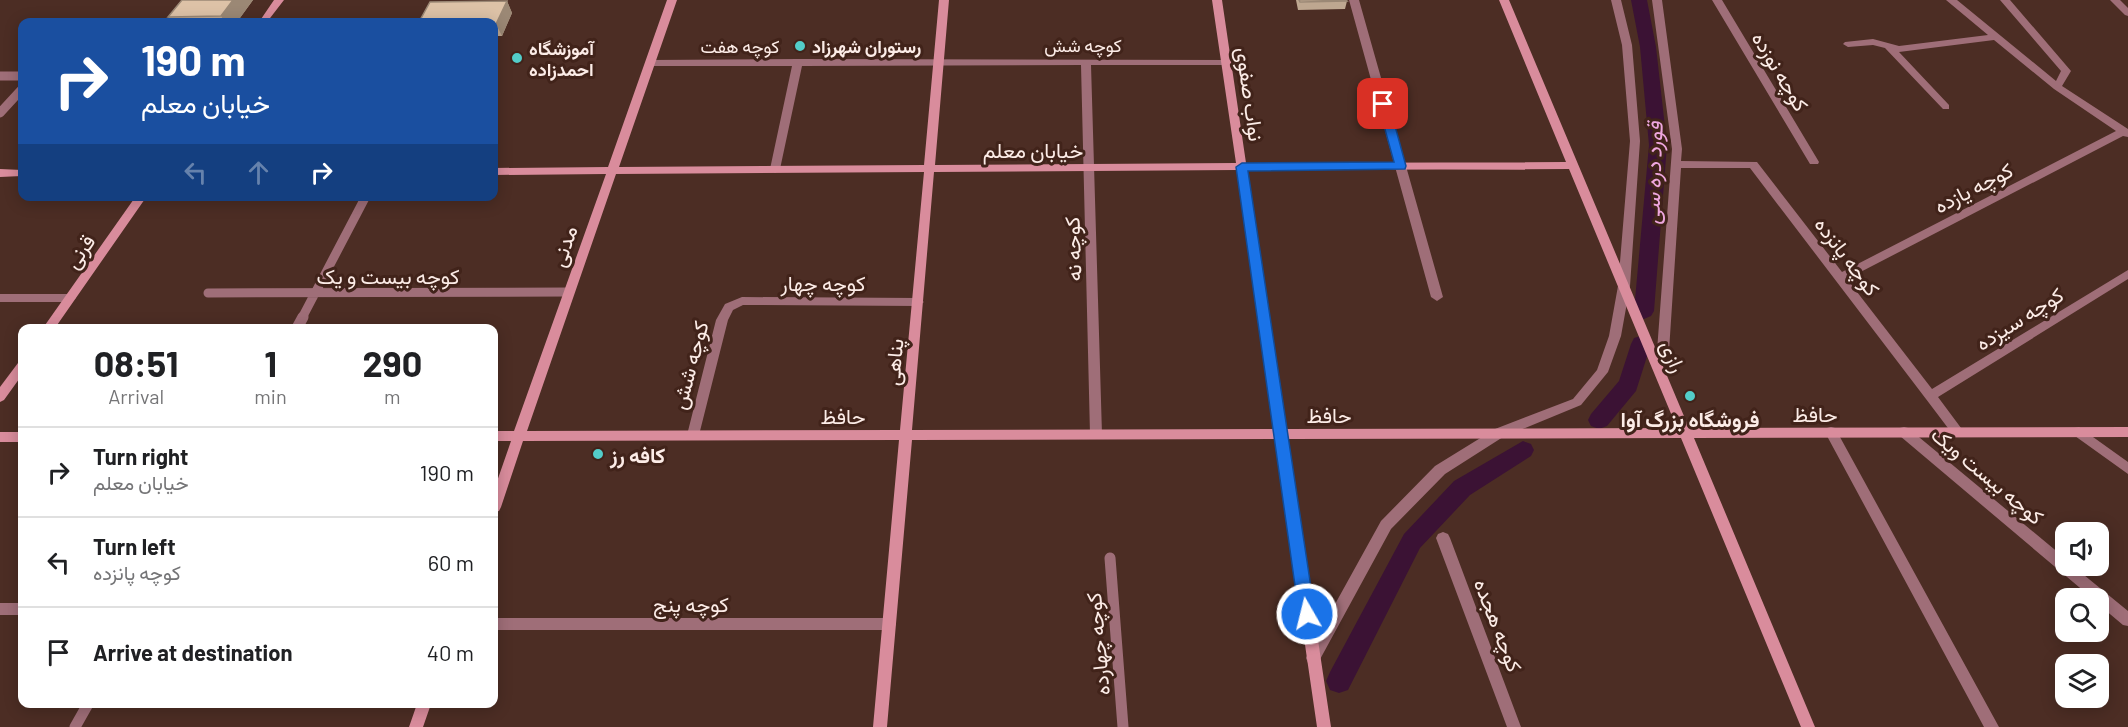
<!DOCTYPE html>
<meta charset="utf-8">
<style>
:root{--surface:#fff;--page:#f6f6f6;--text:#202124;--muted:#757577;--line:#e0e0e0}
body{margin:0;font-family:Barlow,Vazirmatn,sans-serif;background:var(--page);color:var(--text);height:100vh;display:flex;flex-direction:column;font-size:22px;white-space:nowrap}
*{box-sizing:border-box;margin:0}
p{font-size:20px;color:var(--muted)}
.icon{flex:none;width:33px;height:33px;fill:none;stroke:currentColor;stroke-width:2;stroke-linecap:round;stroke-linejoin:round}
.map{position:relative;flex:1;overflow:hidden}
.drawer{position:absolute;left:18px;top:324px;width:480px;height:384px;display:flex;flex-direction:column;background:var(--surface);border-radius:12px;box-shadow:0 3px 15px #0003}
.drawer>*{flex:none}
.top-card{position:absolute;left:18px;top:18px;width:480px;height:183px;border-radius:12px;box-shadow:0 3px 15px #0003;background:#1a4fa0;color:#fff;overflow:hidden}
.fabs{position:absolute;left:2055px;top:522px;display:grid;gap:12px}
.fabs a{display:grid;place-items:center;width:54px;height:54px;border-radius:12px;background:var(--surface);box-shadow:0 3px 15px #0003;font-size:30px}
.pin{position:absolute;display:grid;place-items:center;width:51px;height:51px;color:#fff;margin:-26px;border-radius:12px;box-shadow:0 3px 9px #0006}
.me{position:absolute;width:66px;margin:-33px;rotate:352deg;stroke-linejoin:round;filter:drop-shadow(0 0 4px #0008)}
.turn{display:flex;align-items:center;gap:21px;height:126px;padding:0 24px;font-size:27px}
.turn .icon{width:78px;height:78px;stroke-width:2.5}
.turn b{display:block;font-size:42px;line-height:51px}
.lanes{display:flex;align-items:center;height:57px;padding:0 24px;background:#0003;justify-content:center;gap:30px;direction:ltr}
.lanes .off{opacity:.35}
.eta{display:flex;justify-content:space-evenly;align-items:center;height:102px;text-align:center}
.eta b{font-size:36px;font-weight:700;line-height:42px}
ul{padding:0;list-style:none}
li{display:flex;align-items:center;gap:18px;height:90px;padding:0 24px;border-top:2px solid var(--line)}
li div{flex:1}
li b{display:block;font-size:22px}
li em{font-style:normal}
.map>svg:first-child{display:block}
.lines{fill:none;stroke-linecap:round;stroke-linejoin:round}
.canal{fill:#3b1234;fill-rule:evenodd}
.lane-far1{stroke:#9f6e78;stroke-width:9}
.lane{stroke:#9f6e78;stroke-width:11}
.street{fill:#9f6e78;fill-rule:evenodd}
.secondary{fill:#d98c9c;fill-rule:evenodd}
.wall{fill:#bea790}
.shaded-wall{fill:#9b8875}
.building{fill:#ddc2a7;stroke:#9b8875;stroke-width:1.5}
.route{fill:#1a73e8;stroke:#114b97;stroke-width:1.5}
.poi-dot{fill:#53cdc9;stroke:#41231a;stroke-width:2}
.labels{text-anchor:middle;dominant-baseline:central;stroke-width:6;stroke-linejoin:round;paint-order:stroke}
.far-street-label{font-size:18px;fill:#fcece7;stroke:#41231a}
.far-poi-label{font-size:18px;font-weight:bold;fill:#fcece7;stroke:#41231a;text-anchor:start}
.street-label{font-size:21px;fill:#fcece7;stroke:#41231a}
.poi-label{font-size:21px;font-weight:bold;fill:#fcece7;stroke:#41231a}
.water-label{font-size:22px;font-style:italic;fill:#eea6de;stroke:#41231a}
</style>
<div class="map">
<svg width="2128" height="727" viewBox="0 0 2128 727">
<rect width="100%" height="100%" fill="#4c2d24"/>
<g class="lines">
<!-- canal -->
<path class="canal" d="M1631,0H1647L1656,47L1667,145L1654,311L1651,316L1644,319L1637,316L1634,311L1649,145L1640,47Z
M1641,336L1648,338L1651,344L1636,391L1607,426L1599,429L1591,426L1588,420L1591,414L1619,381L1631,344L1634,338Z
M1523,441L1531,444L1534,450L1531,456L1470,495L1420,548L1348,690L1339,693L1330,690L1326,681L1330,672L1404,534L1454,481Z"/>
<!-- lane-far1 -->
<path class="lane-far1" d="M0,76H22
M0,113L22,89
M208,293L569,292
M302,318L366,196"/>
<!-- lane -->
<path class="lane" d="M297,328L303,317
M1110,558L1123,727
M75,727L88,704"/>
<!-- street -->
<path class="street" d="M1349,0H1359L1443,297L1437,301L1431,297Z
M1611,0H1621L1632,45L1640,141L1630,286L1621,336L1608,372L1581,405L1503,437L1445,474L1391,529L1318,663L1313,665L1308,663L1306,658L1308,653L1381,521L1435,466L1495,429L1573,399L1597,370L1609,336L1618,286L1630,141L1622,45Z
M1652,0H1662L1682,149L1681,161L1757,162L1842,272L2116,131L2054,89L1994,40L1899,52L1949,105V109H1943L1885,48L1873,45L1848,47L1843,44L1845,42L1873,39L1899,46L1988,35L1946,0H1957L2056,81L2061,71L2000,0H2010L2071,71L2062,86L2128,129V137L2123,136L1847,279L1932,389L2128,270V279L1938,397L1964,432L1962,436H1954L1926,399L1750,168H1681L1669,351L1667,354H1659L1657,351L1672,149Z
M1712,0H1722L1819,162L1818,164H1810Z
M2110,0H2120L2128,8V16L2125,15Z
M798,59L1229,60V64L1226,65H1091L1102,434L1100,438L1096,439L1092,438L1090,434L1081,65L802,66L780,169L775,173L770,169L792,66H650L645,63L650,60Z
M0,294H70L76,298L70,302H0Z
M742,297L918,298L924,302L918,306L743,305L733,310L728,320L699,435L697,439L693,440L689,439L687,435L716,320L725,304Z
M1831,427L1835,428L1999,727H1984L1827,436L1825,432L1827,428Z
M1904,427L1908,428L2066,559V566H2073L2128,611V626L2123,625L2098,604V598H2092L1900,436L1898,432L1900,428Z
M2079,427L2128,462V474L2075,436L2073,432L2075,428Z
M1443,532L1448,534L1450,538L1521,727H1507L1436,538L1438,534Z
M0,603H22V615H0Z
M494,618H889L894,619L896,624L894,629L889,630H494Z"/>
<!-- secondary -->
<path class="secondary" d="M274,0H284L267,22H259Z
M667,0H677L619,167L924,165L939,0H949L935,165L1236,163L1212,0H1222L1246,163L1566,162L1499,0H1509L1689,428L2128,427V437L1694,438L1815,727H1801L1681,438L1288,439L1331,727H1317L1275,439L912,440L887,727H873L899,440L523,441L501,507L499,511L494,512V490L511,441H494V431H514L606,174L494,175V168L608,167ZM1569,169L1677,428L1286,429L1247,170ZM1237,170L1274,429L912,430L934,172ZM924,172L900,430L527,431L616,174Z
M0,169L22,170V176L0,177Z
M136,196H147L55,328H43Z
M22,361V375L4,400L0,402V387L18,363Z
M0,432H22V442H0Z
M417,704H431L423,727H409Z"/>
</g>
<!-- wall -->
<path class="wall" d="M182,0H253L237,22H172L168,17Z
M1296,0H1346L1347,1L1345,9L1298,10Z
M507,1L512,13L502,36H494V22Z"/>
<!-- shaded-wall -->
<path class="shaded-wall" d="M233,0H253L237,22H225L221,16Z
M507,1L512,13L502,36L496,24Z"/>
<!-- building -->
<path class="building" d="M182,0H233L221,16L168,17Z
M1299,0H1346L1347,1L1300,2Z
M507,1L496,24H494V22H419L430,2Z"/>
<!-- route -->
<path class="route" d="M1383,100L1389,104L1406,166L1405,169L1248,171L1315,614L1312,619L1307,621L1301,619L1299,614L1236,167L1242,163L1394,162L1378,104Z"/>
<!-- markers -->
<g class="poi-dot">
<circle cx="800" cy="46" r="6"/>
<circle cx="517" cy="58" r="6"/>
<circle cx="1690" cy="396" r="6"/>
<circle cx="598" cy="454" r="6"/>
</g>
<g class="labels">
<!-- far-street labels -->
<g class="far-street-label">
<text x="1083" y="45">کوچه شش</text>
<text x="740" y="46">کوچه هفت</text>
</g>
<!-- far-poi labels -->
<g class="far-poi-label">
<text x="812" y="46">رستوران شهرزاد</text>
<text x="529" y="48">آموزشگاه<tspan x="529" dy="21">احمدزاده</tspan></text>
</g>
<!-- street labels -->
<g class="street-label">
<text transform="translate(1781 71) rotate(59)">کوچه نوزده</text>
<text transform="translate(1251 94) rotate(82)">نواب صفوی</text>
<text x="1033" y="149">خیابان معلم</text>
<text transform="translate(1973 187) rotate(-27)">کوچه یازده</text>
<text transform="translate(563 246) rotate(-71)">مدنی</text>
<text transform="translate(1072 249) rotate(-92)">کوچه نه</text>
<text transform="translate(79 251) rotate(-55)">قرنی</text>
<text transform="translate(1848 256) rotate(53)">کوچه پانزده</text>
<text x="388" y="275">کوچه بیست و یک</text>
<text x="823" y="282">کوچه چهار</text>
<text transform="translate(2019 318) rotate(-32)">کوچه سیزده</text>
<text transform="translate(1674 356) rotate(67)">رازی</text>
<text transform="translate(893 362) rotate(-85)">پناهی</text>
<text transform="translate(689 365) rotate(-75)">کوچه شش</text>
<text x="1815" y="413">حافظ</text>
<text x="1329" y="414">حافظ</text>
<text x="843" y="415">حافظ</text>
<text transform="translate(1988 475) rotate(40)">کوچه بیست ویک</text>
<text x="691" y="603">کوچه پنج</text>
<text transform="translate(1499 625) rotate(69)">کوچه هجده</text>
<text transform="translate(1097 644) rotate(-95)">کوچه چهارده</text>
</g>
<!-- poi labels -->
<g class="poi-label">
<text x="1690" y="418">فروشگاه بزرگ آوا</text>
<text x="610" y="454" text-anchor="start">کافه رز</text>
</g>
<!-- water labels -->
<g class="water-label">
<text transform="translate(1652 173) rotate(-88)">قورد دره سی</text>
</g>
</g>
</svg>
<div class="fabs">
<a><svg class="icon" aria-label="sound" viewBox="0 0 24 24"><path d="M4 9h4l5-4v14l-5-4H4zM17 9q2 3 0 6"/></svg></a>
<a><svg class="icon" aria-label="search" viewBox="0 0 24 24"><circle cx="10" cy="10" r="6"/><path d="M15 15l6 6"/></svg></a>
<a><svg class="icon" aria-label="layers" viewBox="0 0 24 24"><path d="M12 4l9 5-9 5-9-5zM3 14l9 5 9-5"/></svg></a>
</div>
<div class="pin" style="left:1383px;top:104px;background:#d93025"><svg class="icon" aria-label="arrive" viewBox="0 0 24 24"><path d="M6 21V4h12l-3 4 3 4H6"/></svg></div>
<svg class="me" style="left:1307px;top:614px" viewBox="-20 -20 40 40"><circle r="17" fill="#1a73e8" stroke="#fff" stroke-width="3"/><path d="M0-11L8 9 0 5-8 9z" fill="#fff"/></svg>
<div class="top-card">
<div class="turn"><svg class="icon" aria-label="right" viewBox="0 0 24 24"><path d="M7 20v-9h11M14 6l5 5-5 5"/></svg><div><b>190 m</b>خیابان معلم</div></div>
<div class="lanes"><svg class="icon off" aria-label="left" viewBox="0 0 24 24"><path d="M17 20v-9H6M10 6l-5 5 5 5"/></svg><svg class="icon off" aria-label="ahead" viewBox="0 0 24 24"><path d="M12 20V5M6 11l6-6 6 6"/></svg><svg class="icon" aria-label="right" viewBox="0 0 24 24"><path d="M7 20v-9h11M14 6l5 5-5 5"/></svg></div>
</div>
<section class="drawer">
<div class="eta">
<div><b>08:51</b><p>Arrival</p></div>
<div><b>1</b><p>min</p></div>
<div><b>290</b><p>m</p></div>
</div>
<ul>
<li><svg class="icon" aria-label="right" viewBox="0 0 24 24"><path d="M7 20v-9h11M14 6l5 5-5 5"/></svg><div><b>Turn right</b><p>خیابان معلم</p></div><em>190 m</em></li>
<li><svg class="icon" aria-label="left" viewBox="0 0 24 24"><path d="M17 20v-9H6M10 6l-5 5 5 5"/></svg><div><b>Turn left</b><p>کوچه پانزده</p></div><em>60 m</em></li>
<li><svg class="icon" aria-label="arrive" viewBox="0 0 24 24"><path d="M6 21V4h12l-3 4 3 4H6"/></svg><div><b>Arrive at destination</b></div><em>40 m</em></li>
</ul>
</section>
</div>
